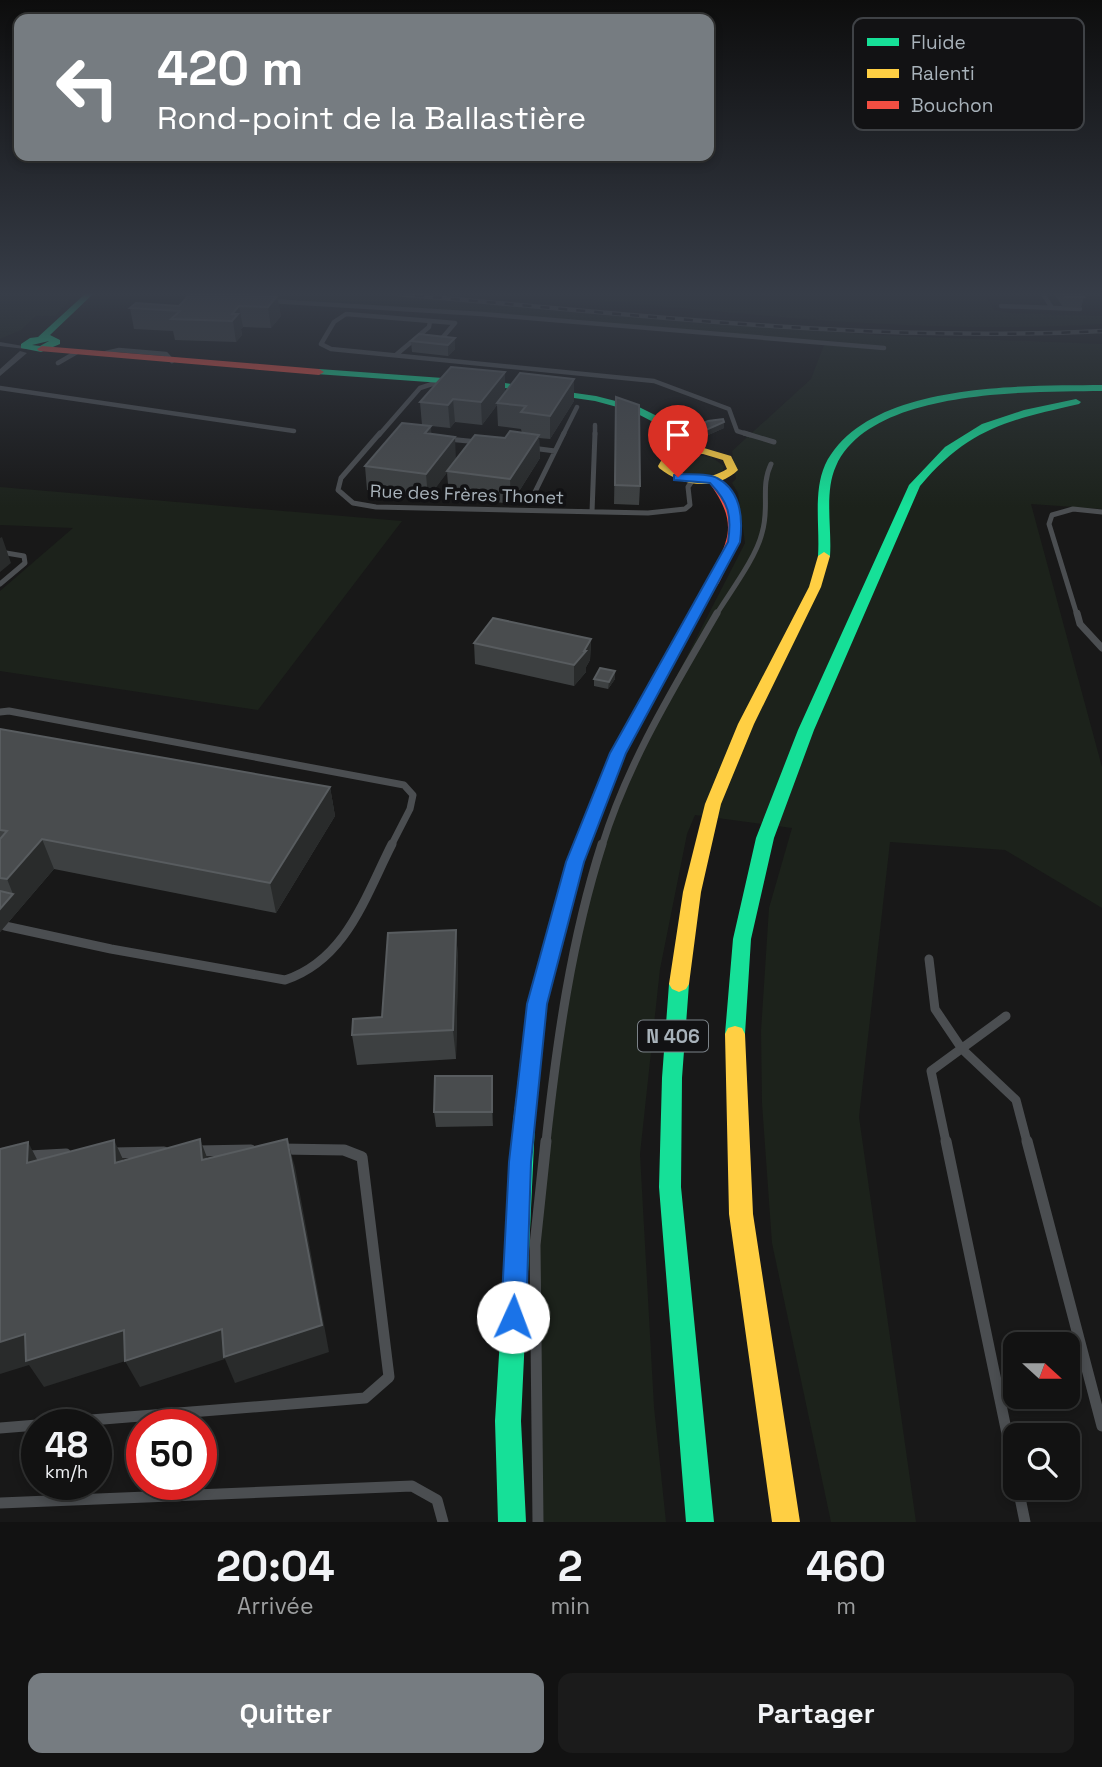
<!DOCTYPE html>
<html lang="fr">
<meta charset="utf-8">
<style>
:root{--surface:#121212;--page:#1b1b1b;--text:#f1f3f6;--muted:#9c9e9f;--line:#313232;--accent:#767c81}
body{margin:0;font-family:"Space Grotesk",sans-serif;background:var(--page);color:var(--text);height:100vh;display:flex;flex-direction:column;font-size:26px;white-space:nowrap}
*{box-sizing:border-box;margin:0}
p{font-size:23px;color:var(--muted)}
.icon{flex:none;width:38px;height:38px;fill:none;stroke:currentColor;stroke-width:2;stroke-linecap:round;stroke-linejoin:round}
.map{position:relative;height:1522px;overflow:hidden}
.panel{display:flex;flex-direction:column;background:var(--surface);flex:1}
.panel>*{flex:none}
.banner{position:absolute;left:14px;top:14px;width:700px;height:147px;border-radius:14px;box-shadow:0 4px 10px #0003,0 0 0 2px var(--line);background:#767c81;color:#fff;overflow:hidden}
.needle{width:46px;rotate:111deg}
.controls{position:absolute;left:1003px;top:1332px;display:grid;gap:14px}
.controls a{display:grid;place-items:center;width:77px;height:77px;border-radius:14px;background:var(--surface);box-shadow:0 4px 10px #0003,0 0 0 2px var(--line);font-size:35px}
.speed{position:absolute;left:21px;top:1409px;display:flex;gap:14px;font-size:35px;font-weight:700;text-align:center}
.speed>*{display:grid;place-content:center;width:91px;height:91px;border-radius:50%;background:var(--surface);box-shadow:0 4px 10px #0003,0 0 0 2px var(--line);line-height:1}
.speed small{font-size:18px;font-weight:400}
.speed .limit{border:10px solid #d22;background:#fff;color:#111}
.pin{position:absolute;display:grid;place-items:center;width:60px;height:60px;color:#fff;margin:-72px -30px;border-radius:50% 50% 50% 0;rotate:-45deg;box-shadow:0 0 7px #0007}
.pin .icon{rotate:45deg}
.me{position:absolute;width:77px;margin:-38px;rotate:2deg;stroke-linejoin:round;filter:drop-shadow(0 0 5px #0008)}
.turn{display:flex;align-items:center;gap:24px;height:147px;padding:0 28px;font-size:32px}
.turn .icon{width:91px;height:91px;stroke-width:2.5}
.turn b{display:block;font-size:49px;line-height:60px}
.eta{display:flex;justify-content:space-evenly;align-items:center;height:119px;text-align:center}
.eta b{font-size:42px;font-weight:700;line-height:49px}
.primary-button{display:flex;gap:14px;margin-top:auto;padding:14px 28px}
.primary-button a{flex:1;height:80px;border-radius:14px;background:var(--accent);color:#fff;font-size:28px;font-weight:700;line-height:80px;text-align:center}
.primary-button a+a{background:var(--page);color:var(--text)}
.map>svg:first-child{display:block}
.green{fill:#1c221b}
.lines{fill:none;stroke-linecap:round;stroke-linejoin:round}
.lane-far4{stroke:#4b4e51;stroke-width:4.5}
.lane-far3{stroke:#4b4e51;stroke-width:5}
.lane-far2{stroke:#4b4e51;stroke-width:7}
.lane-far1{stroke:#4b4e51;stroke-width:9}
.lane{stroke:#4b4e51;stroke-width:11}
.street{fill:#4b4e51;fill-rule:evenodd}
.fast{fill:#16e098;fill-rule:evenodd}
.slow{fill:#ffcf43;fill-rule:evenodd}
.jam{fill:#f24e42;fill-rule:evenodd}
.rail-casing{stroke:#4c4f50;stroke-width:4.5}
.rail{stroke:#121214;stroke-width:2.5;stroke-dasharray:9;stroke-linecap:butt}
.wall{fill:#3d4041}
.shaded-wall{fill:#292b2b}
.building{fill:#494c4e;stroke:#585c5f;stroke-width:2}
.route{fill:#1a73e8;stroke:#114b97;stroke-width:2}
.labels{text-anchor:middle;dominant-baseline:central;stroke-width:7;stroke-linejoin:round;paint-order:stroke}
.far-street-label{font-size:18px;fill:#a8b2ba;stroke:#121214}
.shield{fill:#121214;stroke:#7b8288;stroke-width:2}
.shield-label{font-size:19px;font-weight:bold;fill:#a8b2ba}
.key{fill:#121214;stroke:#3f4246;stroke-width:2}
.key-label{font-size:19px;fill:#a8b2ba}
</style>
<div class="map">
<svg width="1102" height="1522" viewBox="0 0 1102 1522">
<rect width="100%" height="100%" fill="#181818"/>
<!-- green -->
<path class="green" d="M0,294H75L55,316H36L21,330L0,339Z
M200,294H377L875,335L1102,344V509L1031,504L1102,767V908L1005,850L890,842L859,1117L916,1522H831L772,1243L762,1103L761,1031L769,908L792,828L695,815L687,834L660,969L640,1154L654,1407L666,1522H539L535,1245L556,1048L587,891L647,734L745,543L738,493L732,483L736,479L732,451L811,379L824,345L465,311Z
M527,294H828L853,297L855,294H984L994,310L1010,313L1102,316V324C910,336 718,310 527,294Z
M696,455L711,457L724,466L723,470C710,480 687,479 675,467L677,460Z
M0,487L402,521L258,710L0,671V591L73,528L0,525Z"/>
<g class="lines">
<!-- lane-far4 -->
<path class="lane-far4" d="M1043,294L1052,308
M271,301L482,314L884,348
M1001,306L1080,309
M438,343L455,323L346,314L334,322L321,344L331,349L654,381L729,409L737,431L750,435
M106,353L119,350L166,354L172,361
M397,354L429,327L430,321
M58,363L77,352
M0,388L294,431
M379,435L420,388L435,383
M563,435L577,407
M595,435V425"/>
<!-- lane-far3 -->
<path class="lane-far3" d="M380,433L341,478L338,490L353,503L376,507L648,513L685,509L690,505L688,487L692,481
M744,433L774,442
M448,439L478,442
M532,448L555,451
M532,498L564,433
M592,512L595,433
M0,552L24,556L25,563L0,584
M716,615C730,592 756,558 762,533C770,507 760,487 771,464
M1077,615L1049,524L1052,515L1073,509L1102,512"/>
<!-- lane-far2 -->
<path class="lane-far2" d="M1077,613L1080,624L1102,648
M0,712L9,711L404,785L413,795L410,809L391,846
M602,846C628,762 673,689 717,613"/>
<!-- lane-far1 -->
<path class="lane-far1" d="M5,926L111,949L285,980C346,960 365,897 392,844
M929,959L935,1009L962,1049L1016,1100L1027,1142
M546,1142C557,1042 571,941 602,844
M946,1142L931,1071L1006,1016"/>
<!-- lane -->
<path class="lane" d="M946,1141L1015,1472
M1027,1141L1102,1426
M197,1151L251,1150
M113,1153L164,1152
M29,1156L66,1154
M41,1424L365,1398L389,1377L362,1157L344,1150L281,1149
M0,1428L37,1425
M1018,1488L1025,1522
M0,1503L412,1486L437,1500L443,1522
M538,1522L535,1245L546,1141"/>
<!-- street -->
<path class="street" d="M0,342L29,347L25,349L0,346Z
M20,351L27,353L0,376V369Z"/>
<!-- fast -->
<path class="fast" d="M85,294H93L50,335L60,340V344L41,352L21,348V344L30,338L38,337ZM49,341L40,346L32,345Z
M319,369L498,382L596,396L639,407L667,421L694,450L685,452L659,425L632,411L595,401L498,387L316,374L314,372Z
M1102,385V391C1030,392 871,388 836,466C824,492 832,528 830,556L824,560L818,556C820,528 813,492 825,465C866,381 1023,386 1102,385Z
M1076,399L1081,402L1079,404C1009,420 969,428 920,486L814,730L774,838L751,939L745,1034L742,1040L735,1042L728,1040L725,1034L733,939L756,838L798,730L909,485L945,447L982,424L1024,410Z
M679,976L686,979L689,984L682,1078L681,1187L714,1522H686L659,1187L662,1078L669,984L672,979Z
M524,1113L532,1116L535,1123L521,1421L526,1522H498L495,1421L513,1123L516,1116Z"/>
<!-- slow -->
<path class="slow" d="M686,448H704L731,456L738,470C716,491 682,487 659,468L658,466L665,454ZM687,454H703L723,460L727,469C707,481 687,480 669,465L673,458Z
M824,552L830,556L821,587L754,724L721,804L701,892L689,984L686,989L679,992L672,989L669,984L683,892L705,804L738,724L809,587L818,556Z
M709,584L715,588L626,753L584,862L547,1004L535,1123L532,1130L524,1133L516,1130L513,1123L527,1004L566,862L610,753L703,588Z
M735,1026L742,1028L745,1034L753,1214L800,1522H772L729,1214L725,1034L728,1028Z"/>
<!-- jam -->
<path class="jam" d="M42,346L319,369L324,372L319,375L39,351L37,349Z
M709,478H717C745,512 746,531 725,570C721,578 718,589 709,592L703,588C728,542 742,526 707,480Z"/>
<defs>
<path id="rail" d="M397,294C632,314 865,343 1102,331"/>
</defs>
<!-- rail casing -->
<use href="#rail" class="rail-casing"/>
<!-- rail -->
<use href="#rail" class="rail"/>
</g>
<!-- wall -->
<path class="wall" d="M1054,294H1082L1084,297L1081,308L1063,307Z
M277,296L281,316L271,328L243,327L241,329L242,335L236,342L175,340L173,331L134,329L130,308L179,306Z
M455,338V349L448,356L412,352L411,341Z
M505,372V392L574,401L550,439L539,438L540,458L511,504L449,496L447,472L428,498L367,490L365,466L431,434L456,460L505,438L522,433L521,429L498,426L497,405L482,425L455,422L450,428L422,425L420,402Z
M616,397L640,486L639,505L614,504Z
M724,422V428L706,436L697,432V426Z
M591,639L590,660L586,667V672L574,686L475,664L474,643Z
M594,679H615L608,689L594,686Z
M0,729L330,787L335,816L276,913L54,869L0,932Z
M456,930L458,960L456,1059L357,1065L352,1035L382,1017Z
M492,1076L493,1126L436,1127L434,1112Z"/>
<!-- shaded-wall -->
<path class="shaded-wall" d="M277,296L281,316L271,328L268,307Z
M239,306L243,327L241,329L242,335L236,342L232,314Z
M455,338V349L448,356V345Z
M505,372V395L497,403V405L482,425L481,402Z
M574,379V401L550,439V416Z
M453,399L455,422L450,428L448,405Z
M724,422V428L706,436V430Z
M431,426L432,450L425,433Z
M539,435L540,458L511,504L510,479Z
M455,437L456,461L428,498L426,474Z
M2,537L11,563L0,572V538Z
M591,639L590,660L586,667V672L574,686V665Z
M615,671V679L608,689L609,682Z
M330,787L335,816L276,913L270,883Z
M42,839L54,869L0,932V909L13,894L7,879Z
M456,930L458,960L456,1059L453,1030Z
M492,1076L493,1090V1126L492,1112Z
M200,1139L211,1168L202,1160Z
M287,1139L295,1167L329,1352L235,1383L225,1359L140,1387L125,1361L222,1329Z
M114,1140L127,1168L115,1163Z
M28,1142L43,1171L27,1163Z
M124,1330L138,1357L44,1387L29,1365L0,1374V1342L25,1334Z"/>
<!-- building -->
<path class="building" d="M190,294H219L277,296L268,307L239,306L232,314H238L232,321L171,319L180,311L130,308L136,303L179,306Z
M1064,294H1082L1084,297H1065Z
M419,334L455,338L448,345L411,341Z
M451,367L505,372L481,402L453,399L448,405L420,402Z
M520,373L574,379L550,416L521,412L526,406L497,403Z
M616,397L639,405L640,486L615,485Z
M723,419L724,422L706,430L697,426L708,421Z
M402,423L431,426L425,433L455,437L426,474L365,466Z
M510,431L539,435L510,479L447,471L475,435L505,438Z
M493,618L591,639L584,651H586L574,665L474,643Z
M600,668L615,671L609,682L594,679Z
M0,729L330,787L270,883L42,839L7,879L0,878V839L7,831L0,830Z
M0,891L13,894L0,909Z
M456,930L453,1030L352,1035L353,1019L382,1017L388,933Z
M435,1076H492V1112H434Z
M200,1139L202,1160L287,1139L322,1325L224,1357L222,1329L125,1361L124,1330L26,1361L25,1334L0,1342V1149L28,1142L27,1163L114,1140L115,1163Z"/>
<!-- sky -->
<linearGradient id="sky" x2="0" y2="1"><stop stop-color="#0d0d0d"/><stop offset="0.58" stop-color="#373d48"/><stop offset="1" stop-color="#373d48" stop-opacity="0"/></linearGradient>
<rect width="1102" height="507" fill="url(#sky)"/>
<!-- route -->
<path class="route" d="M678,474C689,475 708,473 717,478C742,491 743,519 740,542L626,753L584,862L547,1004L531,1162L526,1317L522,1326L513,1330L504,1326L501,1317L509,1162L527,1004L566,862L610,753L728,542C732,516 729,503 710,483L674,480V475Z"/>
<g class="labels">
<!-- far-street labels -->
<g class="far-street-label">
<text transform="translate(467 494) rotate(2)">Rue des Frères Thonet</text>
</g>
<!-- shield labels -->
<rect class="shield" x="638" y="1020.5" width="70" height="31" rx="5"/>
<g class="shield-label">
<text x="673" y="1036">N 406</text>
</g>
</g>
<!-- legend -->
<rect x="853" y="18" width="231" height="112" rx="10" class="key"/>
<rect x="867" y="38" width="32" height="8" fill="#16e098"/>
<rect x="867" y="69" width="32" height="9" fill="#ffcf43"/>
<rect x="867" y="101" width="32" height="8" fill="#f24e42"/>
<g class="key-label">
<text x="911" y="49">Fluide</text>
<text x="911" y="80">Ralenti</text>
<text x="911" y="112">Bouchon</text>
</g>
</svg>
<div class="controls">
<a><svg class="needle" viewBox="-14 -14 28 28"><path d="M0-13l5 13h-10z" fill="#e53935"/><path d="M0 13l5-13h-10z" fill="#9c9e9f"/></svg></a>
<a><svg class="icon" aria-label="search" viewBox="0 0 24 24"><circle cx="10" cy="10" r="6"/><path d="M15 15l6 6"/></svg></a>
</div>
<div class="speed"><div>48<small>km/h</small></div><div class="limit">50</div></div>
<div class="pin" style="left:678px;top:477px;background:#d93025"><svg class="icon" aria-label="arrive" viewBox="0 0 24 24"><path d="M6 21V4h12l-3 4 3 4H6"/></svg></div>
<svg class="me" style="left:513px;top:1317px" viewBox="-20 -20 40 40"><circle r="19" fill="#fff"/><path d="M0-13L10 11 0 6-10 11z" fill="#1a73e8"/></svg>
<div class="banner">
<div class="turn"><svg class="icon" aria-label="left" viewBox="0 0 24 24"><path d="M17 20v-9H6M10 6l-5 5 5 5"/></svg><div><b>420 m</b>Rond-point de la Ballastière</div></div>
</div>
</div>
<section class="panel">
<div class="eta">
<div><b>20:04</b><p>Arrivée</p></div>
<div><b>2</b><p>min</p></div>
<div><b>460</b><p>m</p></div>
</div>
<div class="primary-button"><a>Quitter</a><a>Partager</a></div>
</section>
